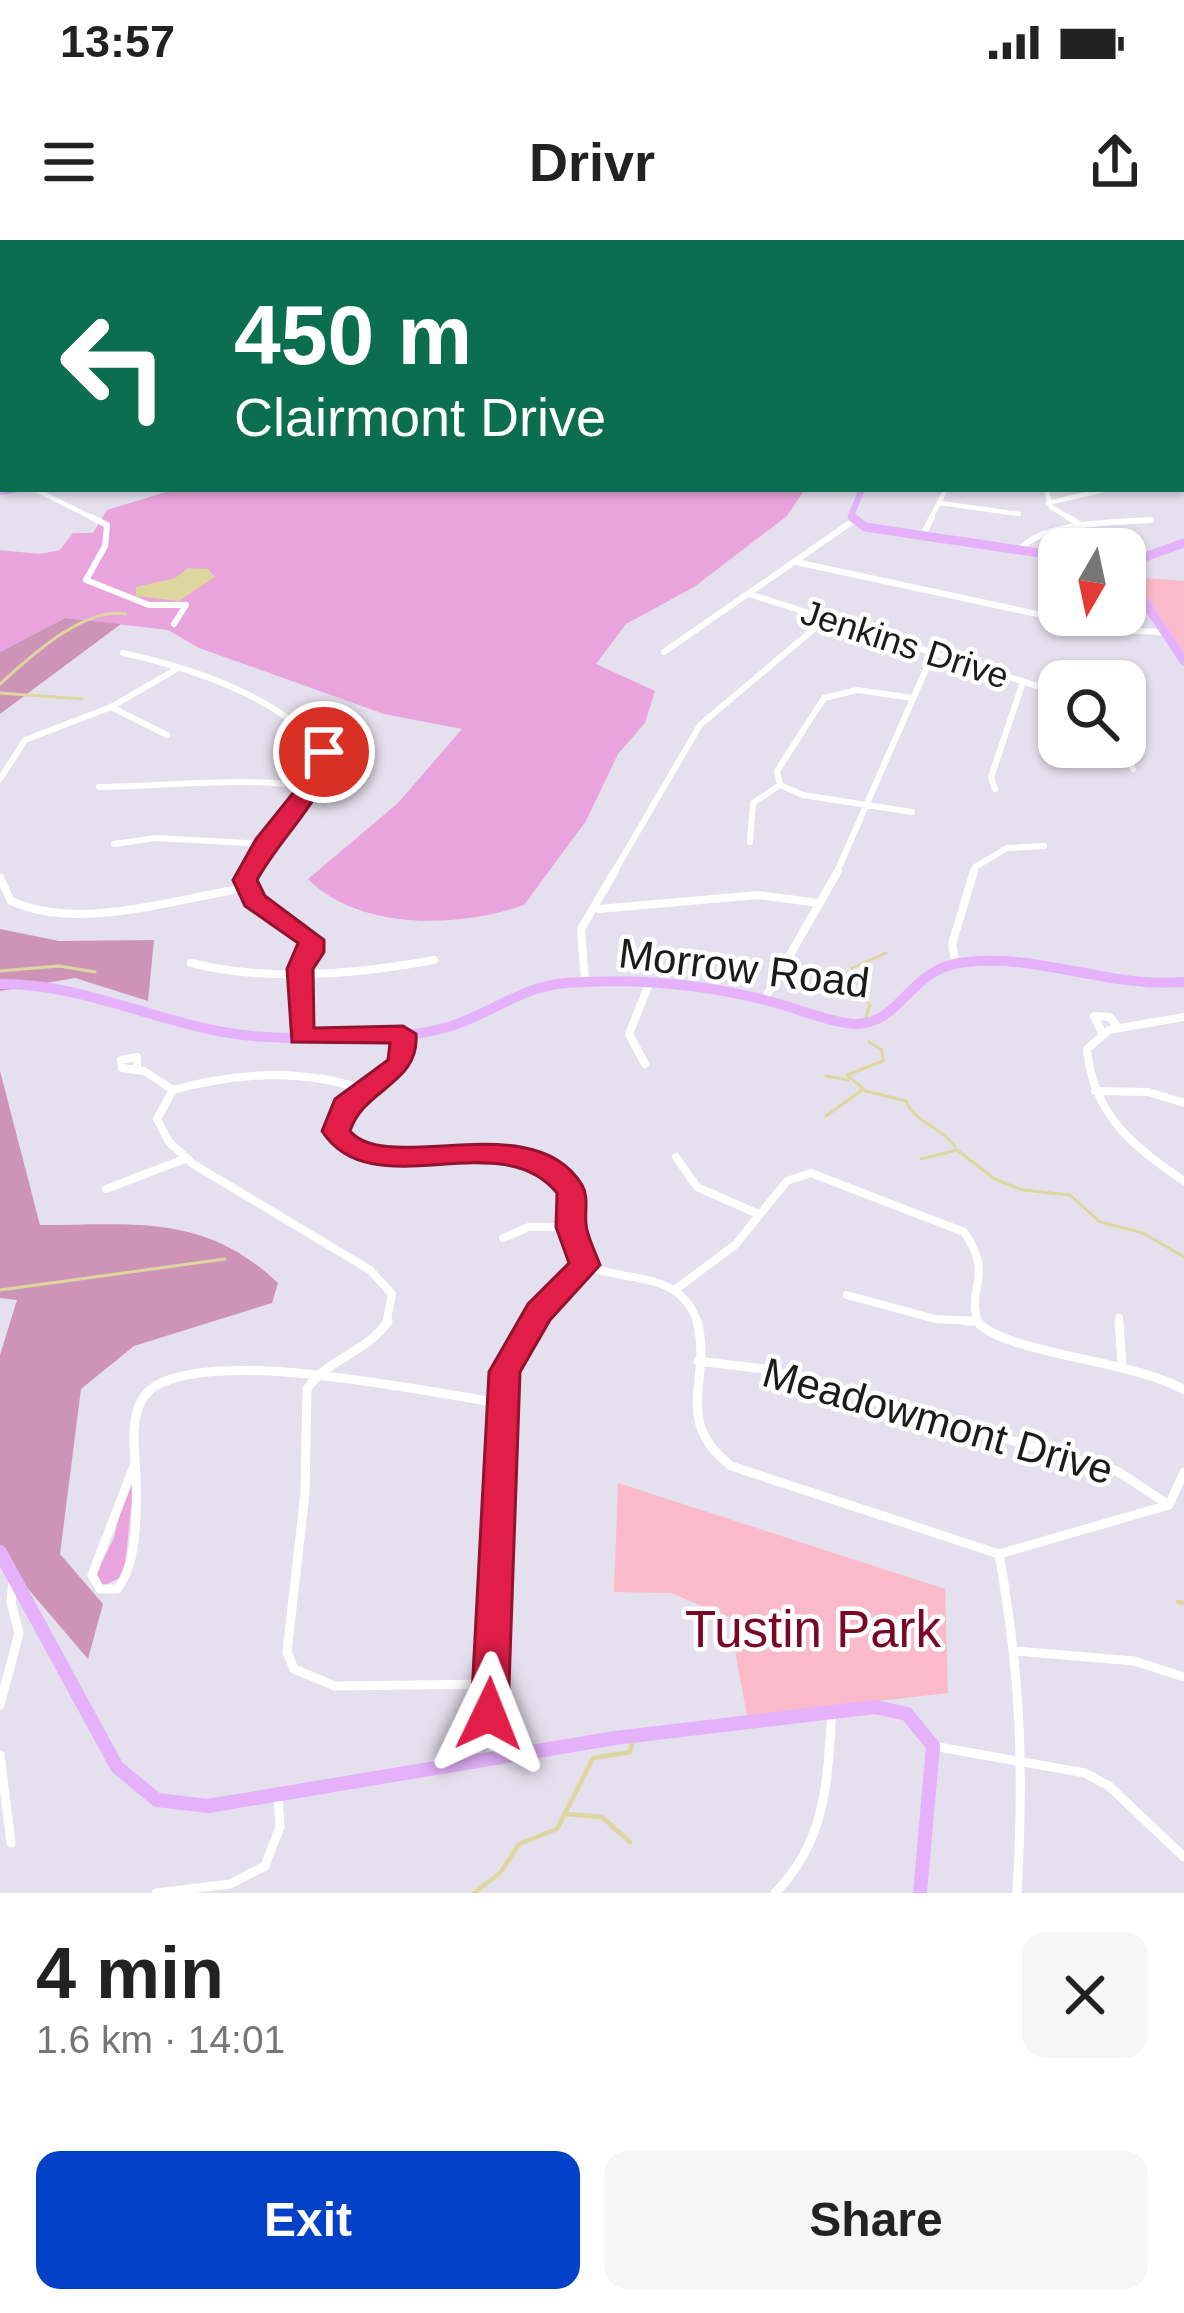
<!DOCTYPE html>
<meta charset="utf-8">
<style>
:root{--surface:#fff;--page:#f6f6f6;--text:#222;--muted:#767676;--accent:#0041c7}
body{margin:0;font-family:Arial,sans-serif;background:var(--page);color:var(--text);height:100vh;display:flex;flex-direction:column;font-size:45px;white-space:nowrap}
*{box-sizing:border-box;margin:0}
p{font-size:39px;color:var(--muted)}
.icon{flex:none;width:66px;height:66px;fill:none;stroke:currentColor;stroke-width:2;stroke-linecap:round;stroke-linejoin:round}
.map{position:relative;height:1653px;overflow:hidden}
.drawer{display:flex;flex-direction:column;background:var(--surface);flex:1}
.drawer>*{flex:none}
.banner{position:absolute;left:0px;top:0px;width:1185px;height:252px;box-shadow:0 3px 9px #0004;background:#0b6e4f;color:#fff;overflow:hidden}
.needle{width:78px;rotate:189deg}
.fabs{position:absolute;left:1038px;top:288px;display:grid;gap:24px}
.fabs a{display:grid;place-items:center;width:108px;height:108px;border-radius:24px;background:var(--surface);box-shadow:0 3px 9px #0004;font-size:60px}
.pin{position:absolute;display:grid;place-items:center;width:102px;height:102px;color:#fff;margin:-51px;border:6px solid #fff;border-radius:50%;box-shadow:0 3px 12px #0007}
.me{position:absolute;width:132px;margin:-66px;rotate:2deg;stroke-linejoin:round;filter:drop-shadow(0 0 9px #0008)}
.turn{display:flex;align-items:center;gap:42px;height:252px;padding:0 36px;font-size:54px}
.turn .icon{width:156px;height:156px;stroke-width:2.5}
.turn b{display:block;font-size:84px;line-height:102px}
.round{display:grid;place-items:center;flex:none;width:126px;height:126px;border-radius:24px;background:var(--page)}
.overview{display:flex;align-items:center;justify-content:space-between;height:204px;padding:0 36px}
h1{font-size:72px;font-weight:700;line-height:90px}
.cta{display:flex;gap:24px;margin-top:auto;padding:24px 36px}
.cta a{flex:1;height:138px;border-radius:24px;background:var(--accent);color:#fff;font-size:48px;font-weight:700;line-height:138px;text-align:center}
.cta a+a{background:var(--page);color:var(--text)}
.status{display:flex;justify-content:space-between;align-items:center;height:84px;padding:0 60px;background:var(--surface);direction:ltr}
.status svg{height:33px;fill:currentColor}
header{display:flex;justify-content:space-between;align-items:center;height:156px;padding:0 36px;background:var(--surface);font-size:54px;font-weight:700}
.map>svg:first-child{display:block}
.grass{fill:#eaa4dd}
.forest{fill:#ce94b8}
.park{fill:#fabaca}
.water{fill:#ddd79f}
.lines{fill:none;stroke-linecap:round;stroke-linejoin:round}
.stream-far1{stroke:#ddd79f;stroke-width:3}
.stream{stroke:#ddd79f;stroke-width:4.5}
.street-far3{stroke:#fff;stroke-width:4.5}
.street-far2{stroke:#fff;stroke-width:6}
.street-far1{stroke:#fff;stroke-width:8}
.street{stroke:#fff;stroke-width:9}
.secondary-far3{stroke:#e6b1fb;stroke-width:6}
.secondary-far2{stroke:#e6b1fb;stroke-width:9}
.secondary-far1{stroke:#e6b1fb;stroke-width:10}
.secondary{stroke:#e6b1fb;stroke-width:14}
.primary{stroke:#ae95fe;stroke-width:8}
.route{fill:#e11d48;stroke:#92132f;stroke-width:3}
.labels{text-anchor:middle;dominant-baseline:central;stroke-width:9;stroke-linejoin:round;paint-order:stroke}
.far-street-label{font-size:36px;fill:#1b1b1b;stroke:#fff}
.street-label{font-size:42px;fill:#1b1b1b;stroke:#fff}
.near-park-label{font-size:51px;fill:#7a0824;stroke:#fff}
</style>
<div class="status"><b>13:57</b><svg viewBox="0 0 49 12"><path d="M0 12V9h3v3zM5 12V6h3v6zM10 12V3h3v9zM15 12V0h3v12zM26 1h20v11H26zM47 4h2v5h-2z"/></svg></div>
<header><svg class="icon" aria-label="menu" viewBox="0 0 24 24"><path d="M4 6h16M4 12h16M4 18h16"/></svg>Drivr<svg class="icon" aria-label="share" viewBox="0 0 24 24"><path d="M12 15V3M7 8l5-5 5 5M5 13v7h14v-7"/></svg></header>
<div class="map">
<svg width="1184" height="1653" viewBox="0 0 1184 1653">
<rect width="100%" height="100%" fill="#e5e0ed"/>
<!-- grass -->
<path class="grass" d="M176,249H805L787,276L694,347L626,384L596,424L655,451L645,483L618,514L586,581L524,665C459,688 360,691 308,639L398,563L462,489L384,474L199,408L168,390L65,378L0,412V310L40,314L60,310L73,293H93L107,270Z
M134,1237L124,1336L103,1346L96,1334L114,1298L128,1239Z"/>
<!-- forest -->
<path class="forest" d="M65,378L121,384L0,474V412Z
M0,689L59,701L154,700L148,761L75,738L0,751Z
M0,831L40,985C135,985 204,973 278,1043L272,1063L134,1106L81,1149L60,1314L103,1364L88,1419L0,1316V1115L17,1060L0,1058Z"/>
<!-- park -->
<path class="park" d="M1134,337L1184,341V413Z
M618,1243L945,1349L948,1453L747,1476L729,1377L671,1353L614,1352Z"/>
<!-- water -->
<path class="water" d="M188,328L208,329L215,337L179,361L136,356V347L175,338Z"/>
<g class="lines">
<!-- stream-far1 -->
<path class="stream-far1" d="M0,444C30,417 84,366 126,374
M0,453L82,459
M0,731L59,726L95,732
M865,780L870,765L853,748L852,728L886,713
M869,802L882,810L883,821L847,835L866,851L906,861C914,882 942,887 955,907
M826,836L848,840
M826,876L862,850
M921,919L957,910L995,939L1022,950L1070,955L1100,982L1143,993L1184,1017
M0,1050L225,1019"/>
<!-- stream -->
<path class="stream" d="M1178,1362L1184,1363
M566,1574L602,1577L630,1602
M474,1653L500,1633L519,1604L557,1589L593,1518L630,1512L632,1504"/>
<!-- street-far3 -->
<path class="street-far3" d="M324,0L328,3
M958,2L968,0
M115,3L160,0
M468,3L479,0
M805,3L811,0
M34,249L97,280
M1046,249L1051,267L1073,280
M940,263L1019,274
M1048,263L1108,249
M930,280L946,249"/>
<!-- street-far2 -->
<path class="street-far2" d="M91,277L107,285L105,306L86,340L149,365H186L174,384
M1068,277L1079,284
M923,295L932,277
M1020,310C1040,282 1118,282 1151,280
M796,322L1111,390L1163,392
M752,355L1059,453
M664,412L853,281
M123,413C192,428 277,456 324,511L314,546L247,634
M111,467L167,495
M1123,507L1133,529
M0,539L25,500L111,467L175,430
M780,545L777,531L824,458L857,450L913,458
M780,545L803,555L912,572
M99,547C172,546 239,536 311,547
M995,549L991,537L1023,442
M750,602L753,563L780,545
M114,604L156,598L265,604
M613,634L700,485L827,378
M836,634L934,411
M973,634L975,627L1007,608L1044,606"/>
<!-- street-far1 -->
<path class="street-far1" d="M249,631L245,640L254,660L311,701L300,729L301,796
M0,638L11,661C80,692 173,659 246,648
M599,669L758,655L819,663
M191,723C266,742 358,734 434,720
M956,724L952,704L974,631
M585,741L581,689L615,631
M764,760L838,631
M1184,777L1109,790L1087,809C1093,874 1132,906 1184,941
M1102,793L1094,776L1110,777L1118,788
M403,794L392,830L340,870L336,891C407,956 504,870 571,951L570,987L585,1025C628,1044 681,1029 698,1084
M645,824L629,794L649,744
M137,828V817L121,820L122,828L144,831L173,850
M364,850C303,828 235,833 173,850L157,879L169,902L193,924L370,1030L392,1054L386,1084
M1095,851L1148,852L1184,863
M676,917L697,947L756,973
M106,949L182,920
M503,998L529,987H570
M676,1049L735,1005L787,941L811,933L964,992C996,1037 964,1049 979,1084
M847,1055L935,1079L975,1081
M1119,1078V1084
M532,1084L585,1025"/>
<!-- street -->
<path class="street" d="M388,1081C368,1112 328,1118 307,1149L305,1253L287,1412L294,1429L335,1446L490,1444
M697,1081C713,1139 671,1180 731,1226L999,1314C1021,1437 1024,1529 1017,1653
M966,1081H975
M977,1081C1001,1113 1137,1121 1184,1150
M1119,1081L1122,1126
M698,1121L764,1129L1117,1231L1169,1265
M134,1226L92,1335L100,1349H117C142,1320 137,1242 134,1206C133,1181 136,1154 161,1143C232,1110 421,1151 500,1163
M999,1314L1169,1265L1184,1232
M1016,1411L1134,1421L1184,1437
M0,1465L19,1393L11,1362L13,1341
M933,1506L1085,1533L1109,1546L1184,1617
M0,1515L11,1603
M491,1519L505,1132L534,1081
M156,1653L230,1644L265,1626L280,1587L278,1557
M775,1653C827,1600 827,1541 832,1471"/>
<!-- secondary-far3 -->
<path class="secondary-far3" d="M635,3L642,0
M0,252L19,249
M856,280L851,276L862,249"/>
<!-- secondary-far2 -->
<path class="secondary-far2" d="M852,277L865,287L1059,316
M1125,324L1184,303
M1125,332L1184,421"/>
<!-- secondary-far1 -->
<path class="secondary-far1" d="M0,744C93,743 174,793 266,797C325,800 391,803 448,787C489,775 522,746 566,743C632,738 702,744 765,760C795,767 823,781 853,784C898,787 909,731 959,723C1035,711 1108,749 1184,742"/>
<!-- secondary -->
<path class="secondary" d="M0,1312L117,1527L157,1560L208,1566L615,1498L875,1467L907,1474L933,1506L920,1653"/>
<!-- primary -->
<path class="primary" d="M736,3L742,0"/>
</g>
<!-- route -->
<path class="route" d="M316,507L335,512C324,560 281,596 257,640L265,656L324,700V712L313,729L314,788L403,786L416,794C420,844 364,848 350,891C388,936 534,865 582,945C590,958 583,976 587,990C590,1002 596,1014 600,1025L550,1080L520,1132L508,1474L502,1485L489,1489L476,1485L471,1474L489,1132L528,1064L569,1023L556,987L557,953C499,882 372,969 322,891L335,859L388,820L390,803L292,802L287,729L298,703L245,666L233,640L256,599L306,537Z"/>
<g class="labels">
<!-- far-street labels -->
<g class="far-street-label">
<text transform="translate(905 404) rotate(18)">Jenkins Drive</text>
</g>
<!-- street labels -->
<g class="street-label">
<text transform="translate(744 728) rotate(7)">Morrow Road</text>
<text transform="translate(938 1181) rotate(16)">Meadowmont Drive</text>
</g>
<!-- near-park labels -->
<g class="near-park-label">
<text x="813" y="1389">Tustin Park</text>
</g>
</g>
</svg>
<div class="fabs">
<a><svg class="needle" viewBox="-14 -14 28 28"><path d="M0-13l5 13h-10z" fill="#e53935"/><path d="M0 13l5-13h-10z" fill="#767676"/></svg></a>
<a><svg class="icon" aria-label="search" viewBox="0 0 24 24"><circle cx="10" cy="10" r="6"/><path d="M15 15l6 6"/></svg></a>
</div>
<div class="pin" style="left:324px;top:512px;background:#d93025"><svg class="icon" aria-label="arrive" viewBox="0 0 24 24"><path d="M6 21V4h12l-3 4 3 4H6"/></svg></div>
<svg class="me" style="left:489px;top:1474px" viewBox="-20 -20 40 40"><path d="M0-17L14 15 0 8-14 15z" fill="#e11d48" stroke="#fff" stroke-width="4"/></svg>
<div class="banner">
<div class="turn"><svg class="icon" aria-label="left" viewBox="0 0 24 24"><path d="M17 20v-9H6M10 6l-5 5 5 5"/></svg><div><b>450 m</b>Clairmont Drive</div></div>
</div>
</div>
<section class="drawer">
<div class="overview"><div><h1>4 min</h1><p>1.6 km · 14:01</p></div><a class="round"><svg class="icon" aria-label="close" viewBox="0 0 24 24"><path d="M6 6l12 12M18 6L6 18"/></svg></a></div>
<div class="cta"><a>Exit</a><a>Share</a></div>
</section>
